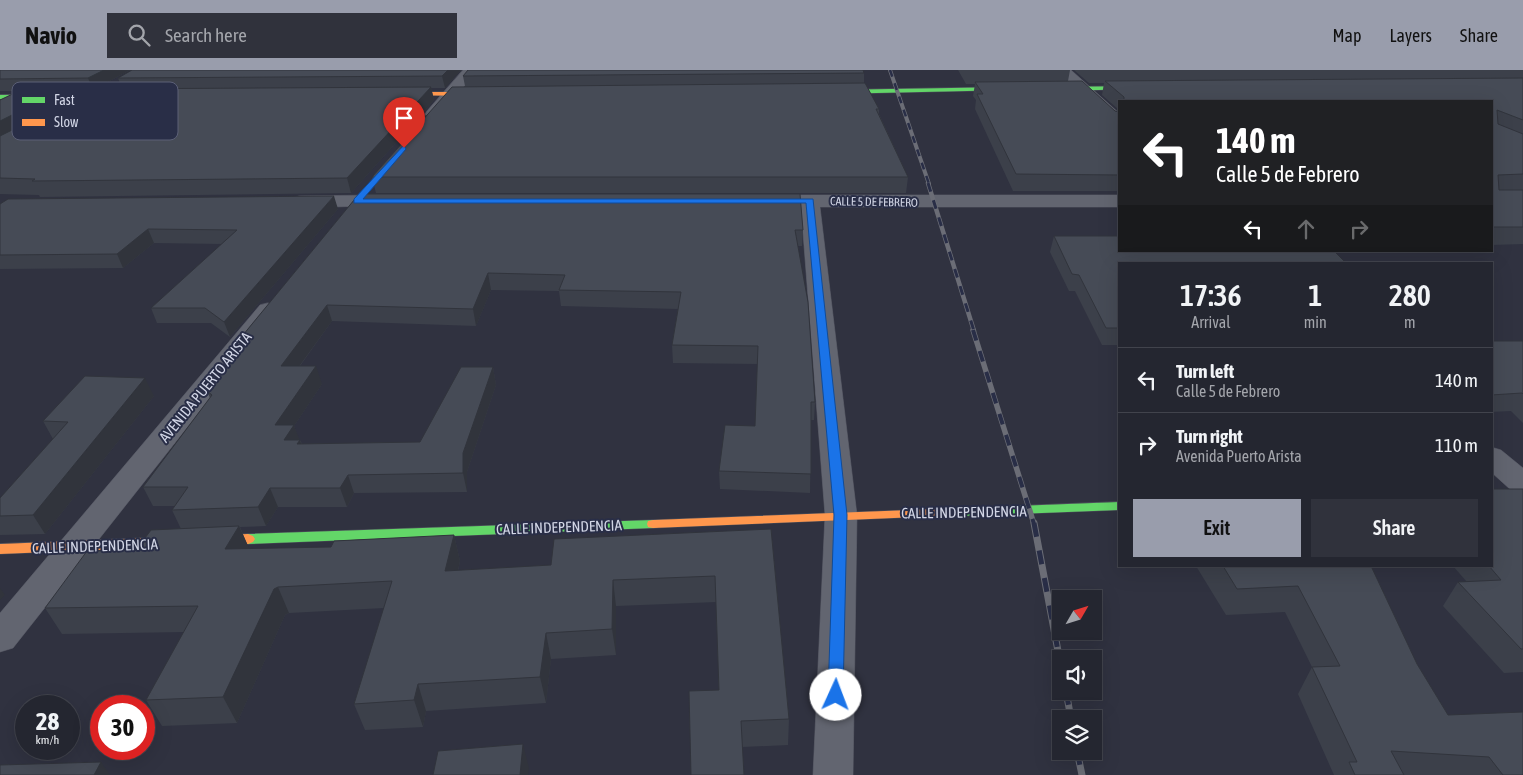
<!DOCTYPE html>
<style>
:root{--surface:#242630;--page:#30323c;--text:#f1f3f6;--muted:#a3a5ab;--line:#41434c;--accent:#999dac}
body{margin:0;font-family:"Asap Condensed",sans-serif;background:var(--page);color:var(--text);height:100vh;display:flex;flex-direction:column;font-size:19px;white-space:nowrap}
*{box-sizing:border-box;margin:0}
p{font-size:16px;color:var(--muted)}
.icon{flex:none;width:28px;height:28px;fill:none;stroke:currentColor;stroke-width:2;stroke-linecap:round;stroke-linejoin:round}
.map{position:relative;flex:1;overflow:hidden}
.sheet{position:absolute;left:1118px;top:192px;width:375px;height:305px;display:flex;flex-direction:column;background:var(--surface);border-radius:0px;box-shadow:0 5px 20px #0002,0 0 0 1px var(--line)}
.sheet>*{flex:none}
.top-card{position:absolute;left:1118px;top:30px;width:375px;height:152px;border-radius:0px;box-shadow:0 5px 20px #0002,0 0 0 1px var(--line);background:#202124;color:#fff;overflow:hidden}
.needle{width:32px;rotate:51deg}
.controls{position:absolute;left:1052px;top:520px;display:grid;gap:10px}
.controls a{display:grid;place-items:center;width:50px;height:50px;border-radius:0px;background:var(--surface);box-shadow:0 5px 20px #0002,0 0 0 1px var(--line);font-size:25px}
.speed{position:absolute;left:15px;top:625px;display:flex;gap:10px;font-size:25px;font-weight:700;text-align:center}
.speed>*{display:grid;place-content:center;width:65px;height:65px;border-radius:50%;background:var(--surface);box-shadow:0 5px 20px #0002,0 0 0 1px var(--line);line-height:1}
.speed small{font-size:12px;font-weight:400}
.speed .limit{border:8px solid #d22;background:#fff;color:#111}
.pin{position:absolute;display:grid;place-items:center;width:42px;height:42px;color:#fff;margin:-51px -21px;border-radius:50% 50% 50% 0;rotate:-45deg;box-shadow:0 0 5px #0007}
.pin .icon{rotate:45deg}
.me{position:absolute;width:55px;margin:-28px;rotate:2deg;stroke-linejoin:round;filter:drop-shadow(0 0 4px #0008)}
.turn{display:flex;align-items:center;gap:18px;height:105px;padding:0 15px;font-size:22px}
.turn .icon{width:65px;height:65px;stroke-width:2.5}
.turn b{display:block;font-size:35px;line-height:42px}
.lanes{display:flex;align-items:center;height:48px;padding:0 15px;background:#0003;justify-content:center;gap:25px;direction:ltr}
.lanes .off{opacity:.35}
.eta{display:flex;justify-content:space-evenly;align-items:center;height:85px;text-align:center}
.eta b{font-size:30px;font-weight:600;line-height:35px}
.cta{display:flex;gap:10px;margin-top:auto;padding:10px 15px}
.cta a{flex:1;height:58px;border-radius:0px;background:var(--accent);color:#111;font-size:20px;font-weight:600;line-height:58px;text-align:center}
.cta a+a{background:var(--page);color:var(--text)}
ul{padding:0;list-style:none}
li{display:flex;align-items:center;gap:15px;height:65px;padding:0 15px;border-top:1px solid var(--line)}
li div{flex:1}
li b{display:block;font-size:19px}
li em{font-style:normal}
header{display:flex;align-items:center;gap:30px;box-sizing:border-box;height:70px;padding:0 25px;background:var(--accent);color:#111}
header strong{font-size:24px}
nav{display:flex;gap:28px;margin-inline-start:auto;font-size:18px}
.search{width:350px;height:45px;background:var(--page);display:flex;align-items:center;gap:12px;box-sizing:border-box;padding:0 18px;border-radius:0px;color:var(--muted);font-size:19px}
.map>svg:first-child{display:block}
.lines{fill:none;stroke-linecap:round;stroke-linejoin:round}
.street-casing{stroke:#4e505c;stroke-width:1}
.fast-casing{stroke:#4e505c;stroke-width:1}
.slow-casing{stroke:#4e505c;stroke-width:1}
.street{fill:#626570;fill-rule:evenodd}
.fast{fill:#63d668;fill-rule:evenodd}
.slow{fill:#ff974d;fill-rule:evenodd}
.rail-far3-casing{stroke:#6b6d76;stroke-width:4}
.rail-far2-casing{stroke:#6b6d76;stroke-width:4.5}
.rail-far1-casing{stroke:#6b6d76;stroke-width:5.5}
.rail-casing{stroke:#6b6d76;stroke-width:7}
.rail-far3{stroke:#292e47;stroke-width:2.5;stroke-dasharray:7;stroke-linecap:butt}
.rail-far2{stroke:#292e47;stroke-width:3;stroke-dasharray:9;stroke-linecap:butt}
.rail-far1{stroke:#292e47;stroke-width:4;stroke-dasharray:11;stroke-linecap:butt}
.rail{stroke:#292e47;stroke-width:5;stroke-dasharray:14;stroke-linecap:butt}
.wall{fill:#3c404a;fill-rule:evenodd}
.shaded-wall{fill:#31343c}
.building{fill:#464b56;stroke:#31343c}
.route{fill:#1a73e8;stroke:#114b97}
.labels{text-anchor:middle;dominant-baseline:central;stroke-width:4;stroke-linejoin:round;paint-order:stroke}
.far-street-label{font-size:12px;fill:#d2d6e6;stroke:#292e47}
.street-label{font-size:15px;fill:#d2d6e6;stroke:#292e47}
.key{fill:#292e47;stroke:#5c6077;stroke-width:1}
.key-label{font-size:14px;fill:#d2d6e6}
</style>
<header>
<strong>Navio</strong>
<div class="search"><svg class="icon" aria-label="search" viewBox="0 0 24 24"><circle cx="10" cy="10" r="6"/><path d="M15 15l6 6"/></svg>Search here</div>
<nav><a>Map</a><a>Layers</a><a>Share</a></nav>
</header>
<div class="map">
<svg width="1523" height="705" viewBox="0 0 1523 705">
<rect width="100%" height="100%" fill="#303240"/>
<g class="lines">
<defs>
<path id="street" d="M463,0H478L439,47H427L425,44L427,41Z
M1056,0H1071L1119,43V57L1113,55Z
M391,125L398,127L401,131L398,135L299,138L292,136L289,132L292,128L299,126Z
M764,125H1119V137H820L857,445L853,705H813L825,445L801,137L757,135L754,131L757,127Z
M268,233L276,235L280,240L276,245L13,578L0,582V543L260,235Z
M1491,377L1501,380L1523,398V424L1512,421L1491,402Z"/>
<path id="fast" d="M1141,16L1143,17V19L1054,21L1051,19L1054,17Z
M1011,17L1014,19L1013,20L831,24L828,22L831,20Z
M120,24L121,25L118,27L0,29V25Z
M1119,432V440L962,446L958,445L956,442L958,439L962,438Z
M653,450L658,451L659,454L658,457L653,458L248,474L243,472L241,469L243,466L248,464Z"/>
<path id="slow" d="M394,22H483L486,24L483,26L392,25V23Z
M962,438L966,439L968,442L966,445L653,458L648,457L647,454L648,451L653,450Z
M248,464L253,466L255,469L253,472L248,474L0,484V474Z"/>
</defs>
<!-- street casing -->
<use href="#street" class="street-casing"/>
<!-- fast casing -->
<use href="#fast" class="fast-casing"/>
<!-- slow casing -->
<use href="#slow" class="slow-casing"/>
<!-- street -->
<use href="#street" class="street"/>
<!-- fast -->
<use href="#fast" class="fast"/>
<!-- slow -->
<use href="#slow" class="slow"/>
<defs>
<path id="rail-far3" d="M890,0L929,114"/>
<path id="rail-far2" d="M928,113L974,261"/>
<path id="rail-far1" d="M973,260L1034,454"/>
<path id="rail" d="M1034,453L1061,597
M1066,621L1071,649
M1077,681L1082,705"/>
</defs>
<!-- rail-far3 casing -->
<use href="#rail-far3" class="rail-far3-casing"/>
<!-- rail-far2 casing -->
<use href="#rail-far2" class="rail-far2-casing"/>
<!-- rail-far1 casing -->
<use href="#rail-far1" class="rail-far1-casing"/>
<!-- rail casing -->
<use href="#rail" class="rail-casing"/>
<!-- rail-far3 -->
<use href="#rail-far3" class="rail-far3"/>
<!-- rail-far2 -->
<use href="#rail-far2" class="rail-far2"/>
<!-- rail-far1 -->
<use href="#rail-far1" class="rail-far1"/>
<!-- rail -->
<use href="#rail" class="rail"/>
</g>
<!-- wall -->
<path class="wall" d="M0,0H130L93,20L122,19L118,8L461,0L445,18H431L434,30L351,123L40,127L39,125L0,124V30L20,21H0ZM63,20H93L68,32Z
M958,0H1070L1068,11L1115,41L1119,42V121H1013L975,39L976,30L973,26L975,14H966Z
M1074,0H1523V174L1491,175V31H1119V40L1102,25L1104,13H1089Z
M864,3V13L879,39V44L908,107L906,123H376L372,107L465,16L463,6Z
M359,124L803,160L802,176H798L815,332L814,350H811L810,423L720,419L719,401L755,356L758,294L673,293L672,275L678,239L561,236L559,221L491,220L476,256L332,251L300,296L322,314L294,356L299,370H300L302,374L420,372L493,297L496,315L467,402V422L354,423L347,437H278L266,456L240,457L249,479L331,477L454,465L460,491L458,501L551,495L771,459L789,649L788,675L742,677L719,620L716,532L616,536V585L551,589L546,633L426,641L423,657L365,660L354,634L384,538L289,543L285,545L237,653L162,656L146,630L184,562L62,564L45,538L136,480L181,459L172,440L175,436H153L143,417L210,328L207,321L245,270L243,265Z
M0,134L338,139L230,267L211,253H157L151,238L222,174L154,173L123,198L0,199Z
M1054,166L1119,194V275H1102L1075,221H1069L1050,182Z
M1491,271H1523V353L1511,341L1491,342Z
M154,326L45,464L0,465V428L53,369L43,351Z
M1523,419V602L1504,603L1443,536L1458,512H1467L1453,496H1491Z
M1196,496H1371L1417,594L1448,645L1523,705H1334L1298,624L1312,597L1285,542L1226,545Z"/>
<!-- shaded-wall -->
<path class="shaded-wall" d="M104,0H130L93,20L88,8Z
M448,0H461L445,18L442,6Z
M431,17L434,30L351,123L347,108Z
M62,20L68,33L0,69V51Z
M334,126L338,139L230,267L224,252Z
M148,159L154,173L123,198L117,184Z
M488,203L491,220L476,256L473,239Z
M327,235L332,251L287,313L281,296Z
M316,296L322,314L294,356L307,388H291L275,355Z
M493,297L496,315L467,402V422L463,403V383Z
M145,308L154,326L45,464L33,445Z
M348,405L354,423L347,437L340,418Z
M270,418L278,437L266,456L258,437Z
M239,456L251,482L225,479Z
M454,465L460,491L452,527L445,501Z
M613,510L616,536V585L612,559Z
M278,517L289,543L285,545L237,653L223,627L274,519Z
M0,518L5,525L0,530Z
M546,563L551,589L546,633L540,607Z
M418,614L426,641L423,657L414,630Z
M523,674L529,698L528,705H520Z
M101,692L110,705H94Z"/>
<!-- building -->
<path class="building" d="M0,0H104L88,8L0,9Z
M132,0H448L442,6L118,8Z
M468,0H863L864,3L463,6Z
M1523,8V50L1497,40L1498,54L1523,64V104L1498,105L1499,120H1523V157H1491V31H1124V27L1105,11Z
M1082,11L1115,41L1119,42V105L1016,104L977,24H983L975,12Z
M865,13L879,39H876L908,107H372L452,17Z
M431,17L347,108L32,111L35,109L0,108V66L94,19Z
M21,20H62L0,51V30Z
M359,124H800L803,160H795L808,232L815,332H811V404L719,401L725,355L755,356L758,276L672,275L681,222L559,220L565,205L488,203L473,239L327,235L281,296H316L275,355H294L284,370H300L297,374L420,372L461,297H493L463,383V403L348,405L340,418H270L258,437L172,440L188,417H143L212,325L207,321L247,268L243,265Z
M334,126L224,252L205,238H151L237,160L148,159L117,184L0,185V134L8,129Z
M1054,166H1119V181H1334L1347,194H1119V258H1106L1079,205L1072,204Z
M1491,271H1523V324L1522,323L1491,325Z
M85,306L145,308L33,445L0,446V428L68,352L43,351Z
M1491,419H1523V579H1521L1458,512L1501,510L1489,496H1491Z
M239,456L225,479L331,477L334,471L454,465L445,501L551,495L554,469L771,459L789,649L741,651L744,705H691L689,621L719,620L715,506L613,510L612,559L546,563L540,607L418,614L414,630L354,634L392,511L278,517L274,519L223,627L146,630L198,536L45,538L87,481L136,480L151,460Z
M1223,496H1371L1417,594L1448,645L1523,642V705H1503L1489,687L1391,681L1404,705H1355L1349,692H1357L1312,597L1340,596L1298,516L1237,519Z
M523,674L520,705H433L438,681Z
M101,692L94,705H0V695Z"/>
<!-- route -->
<path class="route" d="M404,75L406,79L363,129H813L847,445L843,625L841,630L836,631L830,630L828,625L834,445L806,133H354V129Z"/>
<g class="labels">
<!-- far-street labels -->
<g class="far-street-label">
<text transform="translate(874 132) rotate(1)">CALLE 5 DE FEBRERO</text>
</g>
<!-- street labels -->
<g class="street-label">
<text transform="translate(205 317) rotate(-51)">AVENIDA PUERTO ARISTA</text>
<text transform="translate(964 442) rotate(-1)">CALLE INDEPENDENCIA</text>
<text transform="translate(559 457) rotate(-2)">CALLE INDEPENDENCIA</text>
<text transform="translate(95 476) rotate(-2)">CALLE INDEPENDENCIA</text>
</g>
</g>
<!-- legend -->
<rect x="12" y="12" width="166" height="58" rx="8" class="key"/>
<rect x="22" y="27" width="23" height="6" fill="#63d668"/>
<rect x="22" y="49" width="23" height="7" fill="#ff974d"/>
<g class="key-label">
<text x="54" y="35">Fast</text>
<text x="54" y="57">Slow</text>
</g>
</svg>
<div class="controls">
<a><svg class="needle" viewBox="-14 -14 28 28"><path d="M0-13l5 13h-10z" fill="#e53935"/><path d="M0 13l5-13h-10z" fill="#a3a5ab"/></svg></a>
<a><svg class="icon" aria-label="sound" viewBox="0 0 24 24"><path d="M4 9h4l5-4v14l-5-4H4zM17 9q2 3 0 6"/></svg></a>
<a><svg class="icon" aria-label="layers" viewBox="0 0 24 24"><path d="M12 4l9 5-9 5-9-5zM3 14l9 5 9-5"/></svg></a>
</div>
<div class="speed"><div>28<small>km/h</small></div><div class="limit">30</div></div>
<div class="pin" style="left:404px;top:78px;background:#d93025"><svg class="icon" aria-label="arrive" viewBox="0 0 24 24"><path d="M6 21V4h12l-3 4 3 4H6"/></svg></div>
<svg class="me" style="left:836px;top:625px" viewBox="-20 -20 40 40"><circle r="19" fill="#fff"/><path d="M0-13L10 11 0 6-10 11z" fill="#1a73e8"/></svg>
<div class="top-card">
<div class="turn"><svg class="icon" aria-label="left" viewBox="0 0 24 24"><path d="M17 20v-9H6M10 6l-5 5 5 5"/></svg><div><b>140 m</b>Calle 5 de Febrero</div></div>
<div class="lanes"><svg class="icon" aria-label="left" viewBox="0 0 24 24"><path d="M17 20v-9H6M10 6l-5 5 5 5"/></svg><svg class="icon off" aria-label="ahead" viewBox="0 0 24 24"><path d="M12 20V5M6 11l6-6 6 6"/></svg><svg class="icon off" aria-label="right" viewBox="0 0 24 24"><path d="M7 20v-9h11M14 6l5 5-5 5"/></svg></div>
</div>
<section class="sheet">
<div class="eta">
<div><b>17:36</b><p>Arrival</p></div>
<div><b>1</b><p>min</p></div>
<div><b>280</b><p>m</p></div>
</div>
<ul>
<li><svg class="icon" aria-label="left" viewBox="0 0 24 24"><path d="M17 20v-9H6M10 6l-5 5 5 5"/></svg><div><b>Turn left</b><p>Calle 5 de Febrero</p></div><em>140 m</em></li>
<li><svg class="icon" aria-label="right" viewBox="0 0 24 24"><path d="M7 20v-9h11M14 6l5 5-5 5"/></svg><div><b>Turn right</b><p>Avenida Puerto Arista</p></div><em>110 m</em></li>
</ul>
<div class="cta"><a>Exit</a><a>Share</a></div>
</section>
</div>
